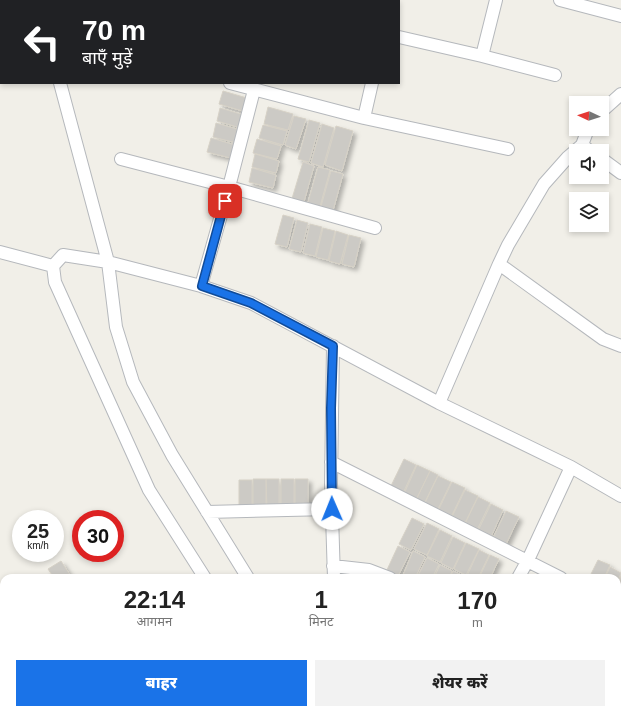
<!DOCTYPE html>
<html lang="hi">
<meta charset="utf-8">
<style>
:root{--surface:#fff;--page:#f2f2f2;--text:#222;--muted:#767676;--accent:#1a73e8}
body{margin:0;font-family:Arial,"Noto Sans Devanagari",sans-serif;background:var(--page);color:var(--text);height:100vh;display:flex;flex-direction:column;font-size:15px;white-space:nowrap}
*{box-sizing:border-box;margin:0}
p{font-size:13px;color:var(--muted)}
.icon{flex:none;width:22px;height:22px;fill:none;stroke:currentColor;stroke-width:2;stroke-linecap:round;stroke-linejoin:round}
.map{position:relative;flex:1;overflow:hidden}
.details{position:absolute;left:0px;top:574px;width:621px;height:140px;display:flex;flex-direction:column;background:var(--surface);border-radius:12px 12px 0 0;box-shadow:0 2px 6px #0003}
.details>*{flex:none}
.banner{position:absolute;left:0px;top:0px;width:400px;height:84px;box-shadow:0 2px 6px #0003;background:#202124;color:#fff;overflow:hidden}
.needle{width:26px;rotate:274deg}
.buttons{position:absolute;left:569px;top:96px;display:grid;gap:8px}
.buttons a{display:grid;place-items:center;width:40px;height:40px;border-radius:0px;background:var(--surface);box-shadow:0 2px 6px #0003;font-size:20px}
.speed{position:absolute;left:12px;top:510px;display:flex;gap:8px;font-size:20px;font-weight:700;text-align:center}
.speed>*{display:grid;place-content:center;width:52px;height:52px;border-radius:50%;background:var(--surface);box-shadow:0 2px 6px #0003;line-height:1}
.speed small{font-size:10px;font-weight:400}
.speed .limit{border:6px solid #d22;background:#fff;color:#111}
.pin{position:absolute;display:grid;place-items:center;width:34px;height:34px;color:#fff;margin:-17px;border-radius:8px;box-shadow:0 2px 6px #0006}
.me{position:absolute;width:44px;margin:-22px;rotate:359deg;stroke-linejoin:round;filter:drop-shadow(0 0 3px #0008)}
.turn{display:flex;align-items:center;gap:14px;height:84px;padding:0 16px;font-size:18px}
.turn .icon{width:52px;height:52px;stroke-width:2.5}
.turn b{display:block;font-size:28px;line-height:34px}
.eta{display:flex;justify-content:space-evenly;align-items:center;height:68px;text-align:center}
.eta b{font-size:24px;font-weight:800;line-height:28px}
.action{display:flex;gap:8px;margin-top:auto;padding:8px 16px}
.action a{flex:1;height:46px;border-radius:0px;background:var(--accent);color:#fff;font-size:16px;font-weight:800;line-height:46px;text-align:center}
.action a+a{background:var(--page);color:var(--text)}
.map>svg:first-child{display:block}
.building{fill:#cccac5;stroke:#d6d1c6;filter:url(#shadow)}
.lines{fill:none;stroke-linecap:round;stroke-linejoin:round}
.minor-casing{stroke:#b5b8bc;stroke-width:14}
.minor{stroke:#fff;stroke-width:12}
.route-casing{stroke:#114b97;stroke-width:10}
.route{stroke:#1a73e8;stroke-width:7}
</style>
<div class="map">
<svg width="621" height="714" viewBox="0 0 621 714">
<defs>
<filter id="shadow"><feDropShadow dx="3.5" dy="3.5" stdDeviation="2" flood-color="#0004"/></filter>
</defs>
<rect width="100%" height="100%" fill="#f1efe8"/>
<!-- building -->
<path class="building" d="M223,91L247,98L243,111L219,104Z
M268,107L293,114L288,130L264,124Z
M220,108L244,115L241,128L217,121Z
M294,116L306,119L296,149L285,145Z
M309,120L320,123L309,162L298,159Z
M216,123L240,130L237,143L213,137Z
M322,124L334,128L323,167L311,163Z
M263,125L287,131L283,145L259,138Z
M336,126L353,131L342,171L325,165Z
M211,138L235,145L231,158L207,152Z
M257,139L281,146L277,159L253,153Z
M255,154L279,161L276,173L252,167Z
M303,162L314,166L303,205L291,202Z
M318,167L330,170L319,210L307,206Z
M252,168L276,175L273,188L249,182Z
M331,171L343,174L332,214L320,210Z
M283,215L294,218L287,247L275,244Z
M297,220L308,223L301,252L289,249Z
M310,224L322,227L315,256L303,253Z
M323,228L335,231L328,260L316,257Z
M336,231L348,235L340,264L329,261Z
M349,235L361,238L354,267L342,264Z
M404,459L416,465L403,493L390,488Z
M417,465L430,471L416,500L404,494Z
M430,471L438,475L424,504L416,500Z
M438,476L451,482L437,511L424,505Z
M253,479H266V507H253Z
M266,479H279V507H267Z
M281,479H294V507H281Z
M295,479H308V507H295Z
M239,480H252V508L239,509Z
M452,482L465,488L451,517L438,511Z
M465,490L478,496L464,525L451,519Z
M478,497L490,503L476,532L464,526Z
M491,504L503,510L490,539L477,533Z
M506,511L519,517L505,546L492,540Z
M412,518L424,524L411,550L399,544Z
M427,523L439,529L427,555L414,549Z
M440,530L452,536L440,562L427,556Z
M453,537L465,543L453,569L441,563Z
M466,543L479,549L466,575L454,569Z
M398,546L410,552L397,578L386,572Z
M479,550L489,555L478,578H471L467,576Z
M413,551L425,557L415,578H402Z
M490,555L499,559L490,578H479Z
M427,558L439,564L432,578H417Z
M598,560L610,565L604,578H589Z
M61,561L72,578H54L48,569Z
M440,565L452,571L449,578H434Z
M610,567L621,573L617,583V578H605Z
M453,571L465,577V578H450Z
M621,576V606L617,605V585Z"/>
<g class="lines">
<defs>
<path id="minor" d="M38,0V1
M263,0L267,1
M560,0L621,16
M390,1L391,0
M399,37L482,56L555,75
M482,56L496,0
M60,83L108,262L116,327L133,382L172,455L248,578
M230,83L364,118L508,149
M602,111L621,94
M364,118L372,83
M582,145L588,129
M121,159L229,187L254,90
M602,159L621,173
M0,252L53,266
M499,264L603,339L621,346
M201,286L229,187L375,228
M333,346L331,484L334,578
M439,403L499,264L508,245L544,184L568,157L582,145L590,151
M331,462L561,578
M207,512L331,509
M333,566L369,570L390,578
M205,578L149,490L55,282L53,266L63,255L108,262L201,286L251,303L439,403L571,467L621,496
M518,578L528,560L571,467
M617,608L621,610
M617,686H621
M290,710L293,714
M334,710L336,714
M215,714V710"/>
</defs>
<!-- minor casing -->
<use href="#minor" class="minor-casing"/>
<!-- minor -->
<use href="#minor" class="minor"/>
</g>
<g class="lines">
<defs>
<path id="route" d="M225,201L202,286L251,303L333,346L331,408L332,509"/>
</defs>
<!-- route casing -->
<use href="#route" class="route-casing"/>
<!-- route -->
<use href="#route" class="route"/>
</g>
</svg>
<div class="buttons">
<a><svg class="needle" viewBox="-14 -14 28 28"><path d="M0-13l5 13h-10z" fill="#e53935"/><path d="M0 13l5-13h-10z" fill="#767676"/></svg></a>
<a><svg class="icon" aria-label="sound" viewBox="0 0 24 24"><path d="M4 9h4l5-4v14l-5-4H4zM17 9q2 3 0 6"/></svg></a>
<a><svg class="icon" aria-label="layers" viewBox="0 0 24 24"><path d="M12 4l9 5-9 5-9-5zM3 14l9 5 9-5"/></svg></a>
</div>
<div class="speed"><div>25<small>km/h</small></div><div class="limit">30</div></div>
<div class="pin" style="left:225px;top:201px;background:#d93025"><svg class="icon" aria-label="arrive" viewBox="0 0 24 24"><path d="M6 21V4h12l-3 4 3 4H6"/></svg></div>
<svg class="me" style="left:332px;top:509px" viewBox="-20 -20 40 40"><circle r="19" fill="#fff"/><path d="M0-13L10 11 0 6-10 11z" fill="#1a73e8"/></svg>
<div class="banner">
<div class="turn"><svg class="icon" aria-label="left" viewBox="0 0 24 24"><path d="M17 20v-9H6M10 6l-5 5 5 5"/></svg><div><b>70 m</b>बाएँ मुड़ें</div></div>
</div>
<section class="details">
<div class="eta">
<div><b>22:14</b><p>आगमन</p></div>
<div><b>1</b><p>मिनट</p></div>
<div><b>170</b><p>m</p></div>
</div>
<div class="action"><a>बाहर</a><a>शेयर करें</a></div>
</section>
</div>
